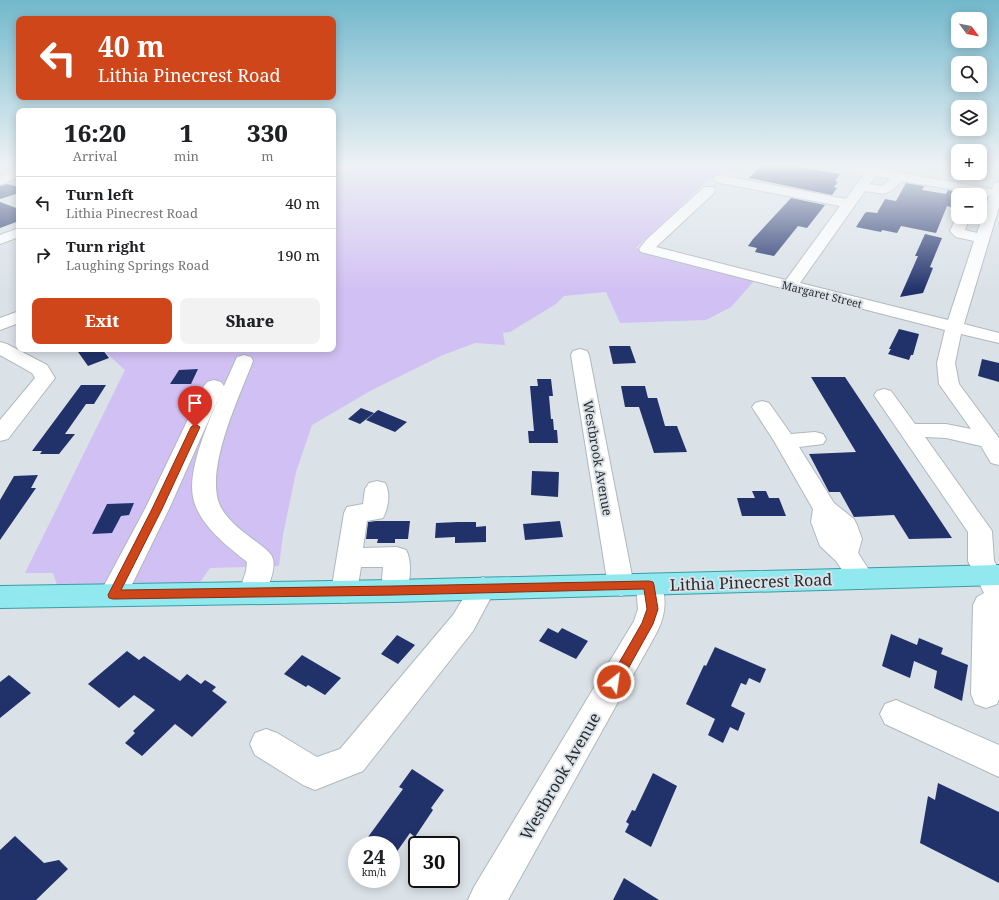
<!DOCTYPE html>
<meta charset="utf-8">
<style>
:root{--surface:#fff;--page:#f2f2f2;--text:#202124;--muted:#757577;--line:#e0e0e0;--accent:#ce4619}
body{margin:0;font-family:"Noto Serif",serif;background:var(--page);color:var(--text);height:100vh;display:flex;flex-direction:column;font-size:15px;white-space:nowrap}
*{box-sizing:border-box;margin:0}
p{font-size:13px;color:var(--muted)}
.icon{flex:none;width:22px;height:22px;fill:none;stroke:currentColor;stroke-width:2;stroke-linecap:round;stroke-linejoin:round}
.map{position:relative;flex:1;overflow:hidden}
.side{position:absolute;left:16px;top:108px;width:320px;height:244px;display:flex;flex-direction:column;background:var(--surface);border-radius:8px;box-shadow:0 2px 10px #0003}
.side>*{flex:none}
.guide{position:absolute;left:16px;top:16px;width:320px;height:84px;border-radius:8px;box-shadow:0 2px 10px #0003;background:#ce4619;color:#fff;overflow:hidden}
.needle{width:26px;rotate:122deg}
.buttons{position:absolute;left:951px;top:12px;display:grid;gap:8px}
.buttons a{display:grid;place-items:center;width:36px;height:36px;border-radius:8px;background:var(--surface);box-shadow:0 2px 10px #0003;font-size:20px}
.speed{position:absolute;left:348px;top:836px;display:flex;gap:8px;font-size:20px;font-weight:700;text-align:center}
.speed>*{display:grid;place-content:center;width:52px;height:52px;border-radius:50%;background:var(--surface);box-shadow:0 2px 10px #0003;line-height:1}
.speed small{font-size:10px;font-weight:400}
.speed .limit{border:2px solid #111;border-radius:6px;background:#fff;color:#111}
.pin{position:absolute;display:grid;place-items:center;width:34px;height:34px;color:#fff;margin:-41px -17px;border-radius:50% 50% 50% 0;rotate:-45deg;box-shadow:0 0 4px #0007}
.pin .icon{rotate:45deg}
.me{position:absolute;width:44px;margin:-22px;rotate:30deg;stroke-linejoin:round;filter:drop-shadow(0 0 3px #0008)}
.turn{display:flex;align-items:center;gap:14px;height:84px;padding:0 16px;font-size:18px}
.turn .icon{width:52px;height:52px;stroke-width:2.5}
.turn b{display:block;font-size:28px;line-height:34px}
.eta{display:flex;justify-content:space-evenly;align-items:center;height:68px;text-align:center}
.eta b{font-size:24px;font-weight:800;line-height:28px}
.cta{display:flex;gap:8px;margin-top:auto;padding:8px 16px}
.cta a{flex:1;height:46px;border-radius:8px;background:var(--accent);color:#fff;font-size:16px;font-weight:800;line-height:46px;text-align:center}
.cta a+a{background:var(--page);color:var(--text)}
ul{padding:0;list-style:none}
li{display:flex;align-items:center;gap:12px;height:52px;padding:0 16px;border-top:1px solid var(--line)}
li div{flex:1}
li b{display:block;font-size:15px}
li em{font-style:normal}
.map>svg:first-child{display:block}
.green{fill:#d1c0f3}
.building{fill:#21326b}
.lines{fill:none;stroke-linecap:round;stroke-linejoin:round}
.minor-casing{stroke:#afb8bd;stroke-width:2}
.major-casing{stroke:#3c9ca4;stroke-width:2}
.minor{fill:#fff;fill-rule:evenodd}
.major{fill:#91e8ee;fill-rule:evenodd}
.route{fill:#ce4619;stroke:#862e10}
.labels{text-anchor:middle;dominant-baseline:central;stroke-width:4;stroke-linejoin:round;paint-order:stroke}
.far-street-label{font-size:11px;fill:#292c2e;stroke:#dae2e8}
.street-label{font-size:13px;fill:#292c2e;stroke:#dae2e8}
.near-street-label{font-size:16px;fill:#292c2e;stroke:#dae2e8}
</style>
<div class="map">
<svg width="999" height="900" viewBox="0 0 999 900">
<rect width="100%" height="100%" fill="#dae2e8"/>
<!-- green -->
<path class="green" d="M337,165H729L714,179L724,181L709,179L636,248L755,280L731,307L706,320L620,323L606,292L564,296L556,304L510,332L503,333L505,345L475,343L443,355L372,390L312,425L296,472L283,535L279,566L210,568L198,585L58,588L53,573H25L125,370L102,349H333V167Z"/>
<!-- building -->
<path class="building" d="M762,165H801L799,167L840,174L835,181L838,182L834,187L837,188L832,195L749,178Z
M906,183L924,186L922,190L946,194L948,190L962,193L961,195H958L957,205L955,204L954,208L947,206L936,233L901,226L897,233L882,230L881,232L856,227L865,213L867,212L877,213L885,199L896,201Z
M7,184L19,187V193L0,199V186Z
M791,198L825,205L807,228L798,226L774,256L755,252L757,248L748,246L753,239Z
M0,202L19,209V221L0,228Z
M925,234L942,238L930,267L933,268L923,293L900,297L918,256H915Z
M899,329L919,334L913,355H911L909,360L888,354L891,349H889Z
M609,346H630L636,363L613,364Z
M76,349H102L109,358L88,366Z
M982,359L999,363V382L978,376Z
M198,369L191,384H170L179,370Z
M811,377H845L952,538L909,539L894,515L854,517L840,492H829L809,454L856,452Z
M537,379H551L553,396H549L551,419H553L554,430H557L558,443H529L528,431H534L530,386H538Z
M81,385H106L94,404H86L65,434H75L59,454H40L42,451H32Z
M621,386H645L648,398H657L665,426H677L687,452L654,453L639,407H625Z
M361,408L374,413L360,424L348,419Z
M378,410L407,422L395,432L366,420Z
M532,471L559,472L558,497L531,495Z
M38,475L31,488H36L0,540V500L14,476Z
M752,491H766L769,498H779L786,516H742L737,498H755Z
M134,503L129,515L121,516L112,533L92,534L107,504Z
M376,521H410L408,539H395V543H377L378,539H366L368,522Z
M560,521L563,537L525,540L523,524Z
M458,522H476V527L486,526V542L455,543V537L435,538L436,523Z
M548,628L558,633L562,628L588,641L576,659L539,641Z
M891,634L917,645L919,638L943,648L941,654L968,665L962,701L934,688L937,671L914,661L910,678L882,666Z
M397,635L415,645L398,664L381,654Z
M715,647L766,669L760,683L749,678L746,685L741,683L731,706L745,713L738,731L730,727L723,743L708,735L715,719L686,704L704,665L706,666Z
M127,651L139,660L144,656L180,681L187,674L201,684L205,680L216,687L212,691L227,702L192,737L175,724L142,756L125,743L135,733L133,731L155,710L134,695L119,708L88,684Z
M302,655L341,678L325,695L308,685L306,687L284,674Z
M9,675L31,693L0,718V682Z
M412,769L444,790L431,808L433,810L415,837L410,833L391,860V845H379L368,837L403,789L399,787Z
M653,773L677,786L651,847L625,832L629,824L626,822L632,810L635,811Z
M938,783L999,812V883L920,843L928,796L935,800Z
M15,836L44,863L59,860L68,869L36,900H0V850Z
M624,878L659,900H613Z"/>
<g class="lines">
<defs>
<path id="minor" d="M829,165H854L869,167L871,165H883L880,169L992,189L994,183L999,182V207L964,324L999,333V343L961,334L955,363L959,384L999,438V465L991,463L981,446L946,438L925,437L992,531L994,561L999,570V699L997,704L986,708L975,704L971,694L973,605L977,597L984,593L968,561V532L874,395L877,391L884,389L891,391L915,424H946L971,429L939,384L937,363L945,330L641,252L639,249L647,239L704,187H714L715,190L714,193L656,247L786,280L840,206L720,183L716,182L714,179L716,176L720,175L846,199L864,174L831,168ZM875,176L890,179L883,186L870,184ZM902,181L989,196L977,233L965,230L970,217H958V214L950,231L956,237L974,241L948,320L800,283L865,191C887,194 886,197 902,181Z
M19,168V177L0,185V176Z
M19,228V237L0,244V235Z
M19,311V323L0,330V318Z
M0,342L7,344L47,365L55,378L8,439L0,441V420L35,378L32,373L0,355Z
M580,349L587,351L589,355L634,586L630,593L621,596L612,593L608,586L571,355L573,351Z
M244,355L251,357L253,361C239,397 210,458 217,496C220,516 243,532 258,543C263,547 271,552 273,559C276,571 267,589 262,600L252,603L242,600L239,592L246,571L247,562C227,546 198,524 193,497C187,467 212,414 224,386L169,509L123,603L113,606L103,603L99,595L145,509L204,386L207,382L214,380L221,382L224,386L237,357Z
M762,401L769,403L791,434L815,432L823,434L826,439L823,444L799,447L834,503L854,519L857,525L862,539L858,553L875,579L871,586L862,589L853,586L836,561L820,546L811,522L813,509L774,441L752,407L755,403Z
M377,481L385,483C391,493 388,509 383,518L367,521L363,548L397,547L406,550C413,562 410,586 404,598L394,602L384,598L381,591L383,567H361L357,592L354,600L344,603L334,600L331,592L344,513L347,507L363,504L365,489L369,483Z
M649,575L658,578C668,596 666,614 657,632L508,900H468L474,887L634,621L638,609L636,585L640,578Z
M483,577L492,581L496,588L473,631L363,771L315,790L303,785L255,755L250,744L255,733L266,729L277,733L317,757L340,749L453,615L474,581Z
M896,700L999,745V777L885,724L880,714L885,704Z"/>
<path id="major" d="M999,565V585L394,602L0,608V586L394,580Z"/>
</defs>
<!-- minor casing -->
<use href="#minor" class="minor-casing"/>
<!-- major casing -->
<use href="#major" class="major-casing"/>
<!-- minor -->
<use href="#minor" class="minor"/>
<!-- major -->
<use href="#major" class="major"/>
</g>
<!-- sky -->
<linearGradient id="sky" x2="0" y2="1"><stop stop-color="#72b8cc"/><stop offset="0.57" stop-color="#eef2f5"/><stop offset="1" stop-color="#eef2f5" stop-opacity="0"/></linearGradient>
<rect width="999" height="291" fill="url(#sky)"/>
<!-- route -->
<path class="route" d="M195,424L200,427L162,509L121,590L394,586L649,581L653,582L654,585L658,609L653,624L619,685L614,687L610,685L608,682L642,623L647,609L644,589L394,595L113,599L109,598L108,595L152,509L191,427Z"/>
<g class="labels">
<!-- far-street labels -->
<g class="far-street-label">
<text transform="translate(822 294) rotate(14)">Margaret Street</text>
</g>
<!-- street labels -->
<g class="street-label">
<text transform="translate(598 458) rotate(80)">Westbrook Avenue</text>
</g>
<!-- near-street labels -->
<g class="near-street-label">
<text transform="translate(751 582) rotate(-2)">Lithia Pinecrest Road</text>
<text transform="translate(560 776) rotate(-60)">Westbrook Avenue</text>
</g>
</g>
</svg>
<div class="buttons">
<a><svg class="needle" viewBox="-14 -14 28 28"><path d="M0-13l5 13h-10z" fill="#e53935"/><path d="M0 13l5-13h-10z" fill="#757577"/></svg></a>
<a><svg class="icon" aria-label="search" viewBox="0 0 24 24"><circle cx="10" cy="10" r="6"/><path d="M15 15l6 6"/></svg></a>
<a><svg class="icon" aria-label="layers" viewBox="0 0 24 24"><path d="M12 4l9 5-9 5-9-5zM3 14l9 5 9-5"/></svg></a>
<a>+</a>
<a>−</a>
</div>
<div class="speed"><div>24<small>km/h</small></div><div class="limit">30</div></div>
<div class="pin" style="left:195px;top:427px;background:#d93025"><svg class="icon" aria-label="arrive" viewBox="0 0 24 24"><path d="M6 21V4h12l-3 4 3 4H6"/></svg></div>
<svg class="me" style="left:614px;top:682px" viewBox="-20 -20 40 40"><circle r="17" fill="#ce4619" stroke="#fff" stroke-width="3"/><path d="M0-11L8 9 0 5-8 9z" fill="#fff"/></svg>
<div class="guide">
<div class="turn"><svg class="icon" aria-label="left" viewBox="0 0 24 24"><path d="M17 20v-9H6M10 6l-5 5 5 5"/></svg><div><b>40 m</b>Lithia Pinecrest Road</div></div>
</div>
<section class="side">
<div class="eta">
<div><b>16:20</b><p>Arrival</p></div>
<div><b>1</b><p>min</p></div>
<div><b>330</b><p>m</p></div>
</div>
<ul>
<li><svg class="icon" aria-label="left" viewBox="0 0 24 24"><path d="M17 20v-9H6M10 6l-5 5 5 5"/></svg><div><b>Turn left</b><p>Lithia Pinecrest Road</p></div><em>40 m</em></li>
<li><svg class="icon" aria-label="right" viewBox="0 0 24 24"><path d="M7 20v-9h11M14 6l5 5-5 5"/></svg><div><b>Turn right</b><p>Laughing Springs Road</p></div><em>190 m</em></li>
</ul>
<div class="cta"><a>Exit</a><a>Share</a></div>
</section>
</div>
